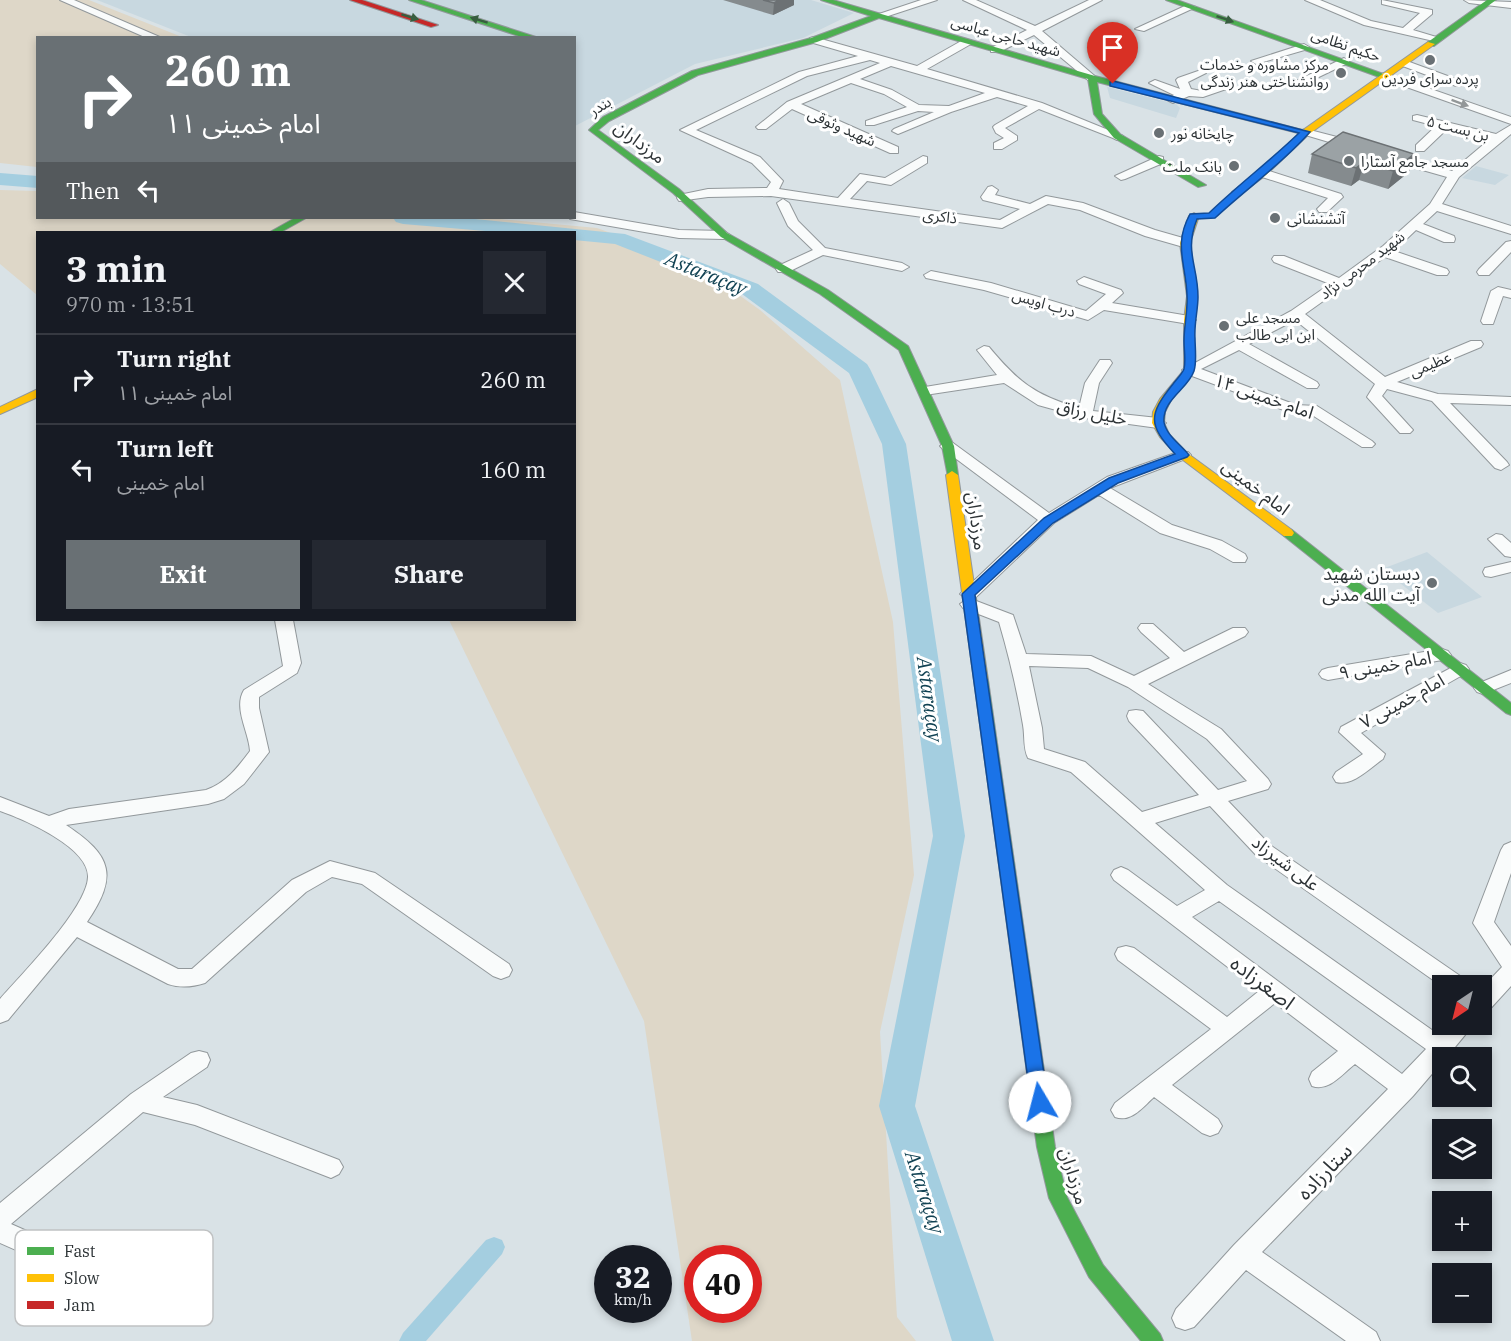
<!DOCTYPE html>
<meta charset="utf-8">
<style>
:root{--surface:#171b24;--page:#242831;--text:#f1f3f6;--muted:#9ea1a6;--line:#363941;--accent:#697074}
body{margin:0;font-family:"IBM Plex Serif","Noto Sans Arabic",serif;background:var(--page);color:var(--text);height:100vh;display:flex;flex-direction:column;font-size:22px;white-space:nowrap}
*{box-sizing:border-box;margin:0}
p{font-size:20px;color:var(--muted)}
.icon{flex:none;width:33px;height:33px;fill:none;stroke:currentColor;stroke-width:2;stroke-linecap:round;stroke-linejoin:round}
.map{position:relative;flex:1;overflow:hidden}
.side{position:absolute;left:36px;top:231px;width:540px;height:390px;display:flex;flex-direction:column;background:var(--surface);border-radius:0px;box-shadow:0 3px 9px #0003}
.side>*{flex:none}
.hud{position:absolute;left:36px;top:36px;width:540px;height:183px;border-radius:0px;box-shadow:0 3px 9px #0003;background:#697074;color:#fff;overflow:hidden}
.needle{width:39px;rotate:215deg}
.buttons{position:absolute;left:1432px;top:975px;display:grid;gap:12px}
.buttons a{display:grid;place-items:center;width:60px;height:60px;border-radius:0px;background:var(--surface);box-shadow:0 3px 9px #0003;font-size:30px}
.speed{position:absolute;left:594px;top:1245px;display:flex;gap:12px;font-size:30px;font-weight:700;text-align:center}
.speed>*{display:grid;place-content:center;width:78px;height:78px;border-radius:50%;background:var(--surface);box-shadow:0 3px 9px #0003;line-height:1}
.speed small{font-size:15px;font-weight:400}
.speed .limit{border:9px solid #d22;background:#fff;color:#111}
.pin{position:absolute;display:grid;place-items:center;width:51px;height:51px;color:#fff;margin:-62px -26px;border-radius:50% 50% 50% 0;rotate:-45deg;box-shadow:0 0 6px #0007}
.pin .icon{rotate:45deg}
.me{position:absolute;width:66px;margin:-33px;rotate:352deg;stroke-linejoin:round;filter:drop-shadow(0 0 4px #0008)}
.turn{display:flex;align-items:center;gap:21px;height:126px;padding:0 30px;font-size:27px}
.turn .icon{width:78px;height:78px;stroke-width:2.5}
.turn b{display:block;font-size:42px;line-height:51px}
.then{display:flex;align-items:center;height:57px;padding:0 30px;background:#0003;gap:12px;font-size:22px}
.round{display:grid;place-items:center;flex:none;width:63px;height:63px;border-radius:0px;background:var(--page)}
.head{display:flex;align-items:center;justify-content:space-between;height:102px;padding:0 30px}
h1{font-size:36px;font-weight:700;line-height:45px}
.button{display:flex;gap:12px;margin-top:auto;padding:12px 30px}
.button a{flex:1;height:69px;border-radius:0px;background:var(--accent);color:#fff;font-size:24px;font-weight:700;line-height:69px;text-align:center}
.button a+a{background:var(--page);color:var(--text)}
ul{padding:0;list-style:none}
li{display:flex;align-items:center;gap:18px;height:90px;padding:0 30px;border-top:2px solid var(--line)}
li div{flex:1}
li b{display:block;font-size:22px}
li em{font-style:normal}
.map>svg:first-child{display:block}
.built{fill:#c8d8e0}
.green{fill:#ded7c8;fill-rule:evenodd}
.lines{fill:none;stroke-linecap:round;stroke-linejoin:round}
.canal{fill:#a4cee0;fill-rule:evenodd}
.river{fill:#a4cee0;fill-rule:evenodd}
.street-casing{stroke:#92989b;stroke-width:2}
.fast-casing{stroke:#92989b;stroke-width:2}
.slow-casing{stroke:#92989b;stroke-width:2}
.jam-casing{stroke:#92989b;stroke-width:2}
.street{fill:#f9fbfb;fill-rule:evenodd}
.fast{fill:#4caf50;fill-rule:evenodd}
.slow{fill:#ffc107;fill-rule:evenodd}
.jam{fill:#c62828;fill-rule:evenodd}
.wall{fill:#858b8e}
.shaded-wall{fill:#6c7174}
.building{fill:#9ba2a5;stroke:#6c7174;stroke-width:1.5}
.oneway{fill:#385e3f}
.oneway2{fill:#939798}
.route{fill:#1a73e8;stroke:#114b97;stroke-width:1.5}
.poi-dot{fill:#697074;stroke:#fff;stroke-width:2}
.labels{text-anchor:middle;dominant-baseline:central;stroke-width:6;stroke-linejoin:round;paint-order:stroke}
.far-street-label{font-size:15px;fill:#2d3336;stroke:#fff}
.far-poi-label{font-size:15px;fill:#2d3336;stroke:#fff;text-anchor:start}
.street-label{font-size:18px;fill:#2d3336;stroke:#fff}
.poi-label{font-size:18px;fill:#2d3336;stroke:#fff;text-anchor:end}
.water-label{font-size:20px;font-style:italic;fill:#114253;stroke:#fff}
.near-street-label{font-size:21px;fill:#2d3336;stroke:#fff}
.key{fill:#fff;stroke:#c0c2c3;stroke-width:1.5}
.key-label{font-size:16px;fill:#2d3336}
</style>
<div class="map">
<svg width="1511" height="1341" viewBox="0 0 1511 1341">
<rect width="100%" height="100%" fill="#d9e2e6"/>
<!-- built -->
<path class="built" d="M97,0H811L854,13L803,38L695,64L575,126L574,38L191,37Z
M1107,87L1176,104L1180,108L1176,118L1110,98Z
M1476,166L1509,175L1495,185L1462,178Z
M1427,552L1482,597L1438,613L1382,569Z"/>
<!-- green -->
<path class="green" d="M0,0H89L182,37L38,38L37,167L0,163Z
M0,190L37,191L38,218H488L597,228L696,264L760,310L840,380L893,622L914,875L880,1032L897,1317L916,1341H692L644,1021L449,620H574V232H38L37,295L0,264ZM698,1258H748V1310H698Z"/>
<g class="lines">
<!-- canal -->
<path class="canal" d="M494,1237L502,1240L505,1247L502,1254L426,1341H399L403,1333L486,1240Z"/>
<!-- river -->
<path class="river" d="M0,173L38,176V188L0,185Z
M393,218H465L625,234L758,284L867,364L870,369L906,444L965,836L915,1106L994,1341H952L879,1106L933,836L882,444L849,373L742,294L615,244L574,240V232H497L403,224L396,222Z"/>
<defs>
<path id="street" d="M60,0H74L162,38H147Z
M921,0H937L882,18L873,16Z
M963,0H976L1035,26L1089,0H1102L1042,31L1097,78L1092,81L1088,80L1034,35L999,52H991V48L1027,30Z
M1305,0H1320L1371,21L1403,28L1420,13L1382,4V0L1432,10V14L1413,30L1443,39L1438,42L1364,25Z
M1464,0L1511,2V8L1469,3Z
M1187,5L1196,7L1144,31L1135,29Z
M814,37L917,66L963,40H971V44L927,69L1042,103L1123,136L1117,140L1113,138L1039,109L1005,128L1017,136V140L1002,149H994V143L1004,138L996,133L993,127L995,125L1028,106L997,97L951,112L898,134L892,131L894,129L934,112L918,111L874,125H866V121L907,107L884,94L851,83L801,104L898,147V153H890L792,109L766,129H758L756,127L787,102L880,63L870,60L807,76L696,130L760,157L783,181L779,189L838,198L860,174L885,178L923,156L927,157V163L891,185L867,181L850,199L1000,220L1020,209L983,200L981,197L988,187L992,186L998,190L995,195L1030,204L1046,196L1083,203L1155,230L1190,240L1191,243L1185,247L1180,246L1145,236L1080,210L1048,204L1002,228L771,196L708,197L679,201L677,198L679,195L708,189L767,188L771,182L752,163L680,130L799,72L858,56L810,42V38ZM891,66L985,93L949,106L919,105L892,90L860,79Z
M1304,44L1309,47L1308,49L1256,64L1251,61Z
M1344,58L1349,61L1348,63L1300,86H1292L1290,84Z
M1404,60L1464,82L1466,84L1464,86H1456L1400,65L1399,63Z
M1201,70L1206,73L1188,82L1191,89L1202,91L1229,83L1235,86L1203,97L1189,96L1173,103L1167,100L1174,95L1149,83L1155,80L1180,89L1176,80L1178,78Z
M1385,73L1511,117V124L1381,78V74Z
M1417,115L1496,134L1511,125V134L1459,177L1442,204L1511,226V234L1437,211L1423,224L1454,236L1455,239L1454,242H1444L1416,230L1394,251L1447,269L1449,272L1447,275H1437L1385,257L1305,314L1385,377L1471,341H1481L1483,344L1481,347L1397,382L1438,394L1511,397V405L1450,403L1507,462L1509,465L1501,470L1495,468L1432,401L1387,389L1382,396L1413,430L1410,433H1400L1367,397L1375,384L1295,320L1249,344L1317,382L1319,385L1317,388H1307L1239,350L1201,369L1296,405L1317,406L1372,441L1375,444L1372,447H1362L1309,413L1289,412L1184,373L1182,370L1291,311L1330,284L1274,262L1272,259L1274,256H1284L1339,278L1383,246L1430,204L1447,177L1384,159V153H1392L1452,171L1490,139L1447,129L1424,151H1416V145L1436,126L1413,120V116Z
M1306,129L1360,143L1362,146L1356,150L1302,134V130Z
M1159,156L1163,157V163L1125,179L1121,180L1115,176Z
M1263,169L1341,194L1343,197L1327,212H1319L1317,209L1328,198L1259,176L1257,173Z
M783,199L789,203L798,221L825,248L902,263L909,267L902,271L823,255L788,272H778L776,269L778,266L813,250L788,226L777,203Z
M574,212L679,230L724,231L730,235L724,239L679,238L570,219L574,218Z
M1511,241V252L1489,275H1479L1477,272L1479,269L1506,242Z
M931,271L991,283L1086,311L1106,294L1079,284L1077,281L1084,277L1121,290L1123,293L1112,303L1189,316L1196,320L1189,324L1104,310L1088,320L984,290L926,278L924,275Z
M1498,287L1511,290V298L1503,296L1493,324H1483L1481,321L1491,291Z
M984,346L989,347C1018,382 1035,395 1079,408L1085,383L1100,360H1110L1112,363L1099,383L1093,411L1158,418L1166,423L1158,428L1085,418L1038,405L1004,383L925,395L920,394L918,391L920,388L925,387L997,375L977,350Z
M948,441L953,443L1049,513L1107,477L1178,452H1188L1191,455L1188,458L1110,488L1172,525L1222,541L1245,554L1247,558L1245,562H1233L1210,549L1160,533L1099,495L1054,523L975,598L971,599L1013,615L1026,654L1091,656L1134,676L1170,658L1141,632L1138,628L1141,624H1153L1184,652L1233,628H1245L1248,632L1245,636L1148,684L1221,729L1268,779L1271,784L1268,789L1228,801L1270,845L1466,980L1469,986L1443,987L1256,855L1210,806L1155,823L1227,885L1439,1035L1449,1024H1474L1446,1058H1443V1061L1413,1096L1262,1252L1376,1332L1380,1341H1346L1246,1270L1194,1327L1185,1330L1176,1327L1172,1318L1176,1309L1234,1245L1388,1089L1355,1064C1342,1074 1329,1092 1312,1086L1309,1079L1312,1072L1338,1051L1275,1003L1172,1085L1218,1119L1222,1126L1218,1133L1210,1136L1202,1133L1154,1097C1143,1107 1131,1123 1115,1117L1111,1110L1115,1103L1211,1029L1118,960L1115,954L1118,948L1126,946L1134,948L1227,1017L1259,991L1114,880L1111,875L1114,870L1121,867L1128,870L1177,906L1205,890L1071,772L1028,758C1023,748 1025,736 1023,725C1017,690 1009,656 999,622L963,608L960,604L967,599L960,594L1038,520L943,449L940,446ZM1029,666L1088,668L1128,687L1207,739L1247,781L1218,790L1143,711L1136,710L1129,711L1127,716L1129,721L1199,795L1142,812L1085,762L1044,749L1042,728ZM1219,901L1426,1049L1402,1074L1192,917Z
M1496,534L1502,535L1511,543V557L1505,556L1488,539Z
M1511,562V572L1491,577L1485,576L1483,572L1485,568Z
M275,620H293L301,663L297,673L259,697V708L269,752L244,784L224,799L208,804L66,825C113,856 118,876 87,922L178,969H192L292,880L330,861L375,873L509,964L512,970L509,976L501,979L493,976L362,884L332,877L306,892L205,983C193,987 180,988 168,984L77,937L8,1020L0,1023V999C22,974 87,908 88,877C89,847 23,819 0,811V797L49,816L69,809L206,790C226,783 238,767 250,751C249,732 233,708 244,690L283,666Z
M1442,649L1448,651L1451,655L1448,659L1328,680L1322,678L1319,674L1322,670L1328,668Z
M1460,663L1466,665L1469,669L1466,673L1361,733L1385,754L1383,759C1370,768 1352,787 1336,782L1333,777L1336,772L1363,754L1339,732L1341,727Z
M1511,670V683L1483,694L1477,692L1474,688L1477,684Z
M1511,842V873L1494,922L1511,946V986L1490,1009L1482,1012V988L1502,967L1473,923L1501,850L1504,845Z
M199,1051L207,1053L210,1060L207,1067L163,1097L197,1105L339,1160L343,1167L339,1174L331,1178L195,1125L143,1112L11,1224L72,1251L193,1293L197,1302L193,1311L184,1314L68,1273L0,1243V1203L131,1094L191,1053Z"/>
<path id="fast" d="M409,0H421L539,38H525Z
M821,0H833L1095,76L1310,132L1306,135L1097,82L1102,114L1120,134L1206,185L1198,187L1114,138L1094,114L1088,79L879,18L817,42L698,75L609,121L598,130L679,189L727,233L828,290L908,346L954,446L958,475L952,479L948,477L942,446L899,350L820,294L721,237L673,193L589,130L603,117L692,71L811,38L871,16Z
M1166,0H1177L1389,76L1382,78Z
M1487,0H1496L1434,46H1428V42Z
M295,218H306L281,232H270Z
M1288,529L1292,530L1511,703V715L1506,713L1284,536L1282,533Z
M981,675L988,680L1055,1147L1067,1197L1103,1265L1160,1334L1163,1341H1141L1089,1277L1049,1198L1037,1147L974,680Z"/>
<path id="slow" d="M1428,42L1435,44L1309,134L1266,175L1238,196H1232V192L1260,171L1303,130Z
M1194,213L1199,216L1190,243L1197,296L1194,320V370L1171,400L1165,412L1164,423L1169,434L1187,453L1292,530L1294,533L1292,536H1284L1179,457L1160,437L1152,423L1153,412L1160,399L1184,370V320L1187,296L1180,243L1189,216Z
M38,389V397L0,414V407Z
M952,471L958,475L988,680L981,685L974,680L946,475Z"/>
<path id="jam" d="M350,0H362L438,25L431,27Z"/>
</defs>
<!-- street casing -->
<use href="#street" class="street-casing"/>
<!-- fast casing -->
<use href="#fast" class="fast-casing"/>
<!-- slow casing -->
<use href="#slow" class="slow-casing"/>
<!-- jam casing -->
<use href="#jam" class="jam-casing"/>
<!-- street -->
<use href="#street" class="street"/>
<!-- fast -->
<use href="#fast" class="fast"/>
<!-- slow -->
<use href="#slow" class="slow"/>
<!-- jam -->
<use href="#jam" class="jam"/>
</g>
<!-- wall -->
<path class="wall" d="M723,0H794V5L773,15Z
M1343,132L1409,172L1388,189L1359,180L1351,186L1308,173L1312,154Z"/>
<!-- shaded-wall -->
<path class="shaded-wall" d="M779,0H794V5L773,15L774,3Z
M1414,154L1409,172L1388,189L1393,171Z
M1364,162L1359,180L1351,186L1356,168Z"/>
<!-- building -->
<path class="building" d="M763,0H779L774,3Z
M1343,132L1414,154L1393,171L1364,162L1356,168L1312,154Z"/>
<!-- one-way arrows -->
<defs><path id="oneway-solid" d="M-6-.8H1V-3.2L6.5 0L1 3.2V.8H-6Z" transform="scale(1.5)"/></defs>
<g class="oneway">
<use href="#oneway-solid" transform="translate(410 17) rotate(17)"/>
<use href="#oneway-solid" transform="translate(1225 19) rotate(19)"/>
<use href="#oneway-solid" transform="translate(479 20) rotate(-163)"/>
</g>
<use class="oneway2" href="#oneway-solid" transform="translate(1460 103) rotate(20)"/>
<!-- route -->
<path class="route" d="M1113,81L1310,132C1282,164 1246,189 1215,218L1197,219C1184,252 1198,265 1198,297C1198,310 1194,324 1195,338C1195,347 1197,362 1194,371C1188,389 1162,400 1164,422C1166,435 1181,445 1189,455L1187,457L1118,483L1053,523L975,595L1048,1102L1046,1107L1040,1109L1033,1107L1031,1102L962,594L1044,518L1109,478L1175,454C1148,425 1148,415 1173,384C1176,380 1182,374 1184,369C1186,361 1184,350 1184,341C1184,326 1188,310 1187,295C1186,264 1173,245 1190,214L1209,213C1238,185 1270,161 1299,133L1110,86V82Z"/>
<!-- markers -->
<g class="poi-dot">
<circle cx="1430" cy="60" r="6"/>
<circle cx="1341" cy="73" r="6"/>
<circle cx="1159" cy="133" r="6"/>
<circle cx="1349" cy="161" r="6"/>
<circle cx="1234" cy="166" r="6"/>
<circle cx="1275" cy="218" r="6"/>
<circle cx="1224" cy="326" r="6"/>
<circle cx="1432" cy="583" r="6"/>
</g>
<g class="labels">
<!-- far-street labels -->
<g class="far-street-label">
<text transform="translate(1006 36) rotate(16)">شهید حاجی عباسی</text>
<text transform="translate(1346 45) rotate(19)">حکیم نظامی</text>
<text transform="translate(600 106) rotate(-33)">بندر</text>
<text transform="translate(842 127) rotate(24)">شهید وثوقی</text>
<text transform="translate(1458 128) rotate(14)">بن بست ۵</text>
<text transform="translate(940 216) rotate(7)">ذاکری</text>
<text transform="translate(1362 265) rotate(-37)">شهید محرمی نژاد</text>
<text transform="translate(1044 303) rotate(16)">درب اویس</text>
<text transform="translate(1430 364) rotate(-23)">عظیمی</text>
</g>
<!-- far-poi labels -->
<g class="far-poi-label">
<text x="1329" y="64" text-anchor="end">مرکز مشاوره و خدمات<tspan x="1329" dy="17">روانشناختی هنر زندگی</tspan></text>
<text x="1430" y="78" text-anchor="middle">پرده سرای فردین</text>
<text x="1171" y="133">چایخانه نور</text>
<text x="1361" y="161">مسجد جامع آستارا</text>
<text x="1222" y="166" text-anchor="end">بانک ملت</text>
<text x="1287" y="218">آتشنشانی</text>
<text x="1236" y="317">مسجد علی<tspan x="1236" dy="17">ابن ابی طالب</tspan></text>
</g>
<!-- street labels -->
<g class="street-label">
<text transform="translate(640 142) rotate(37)">مرزداران</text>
<text transform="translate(1264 396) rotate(19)">امام خمینی ۱۴</text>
<text transform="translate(1092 412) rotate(11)">خلیل رزاق</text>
<text transform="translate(1256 487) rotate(37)">امام خمینی</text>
<text transform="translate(977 521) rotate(82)">مرزداران</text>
<text transform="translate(1385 665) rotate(-10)">امام خمینی ۹</text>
<text transform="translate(1402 701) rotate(-29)">امام خمینی ۷</text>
<text transform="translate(1286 863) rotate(37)">علی شیرزاد</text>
<text transform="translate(1074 1176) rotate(73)">مرزداران</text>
</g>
<!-- poi labels -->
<g class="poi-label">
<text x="1420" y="573">دبستان شهید<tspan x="1420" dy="21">آیت الله مدنی</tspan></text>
</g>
<!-- water labels -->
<g class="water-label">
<text transform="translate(706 273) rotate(22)">Astaraçay</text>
<text transform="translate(930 699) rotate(82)">Astaraçay</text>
<text transform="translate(925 1192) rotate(72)">Astaraçay</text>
</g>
<!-- near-street labels -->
<g class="near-street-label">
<text transform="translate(1263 982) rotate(37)">اصغرزاده</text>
<text transform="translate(1324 1171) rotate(-46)">ستارزاده</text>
</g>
</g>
<!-- legend -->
<rect x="15" y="1230" width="198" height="96" rx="9" class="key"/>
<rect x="27" y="1247" width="27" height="8" fill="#4caf50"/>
<rect x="27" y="1274" width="27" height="8" fill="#ffc107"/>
<rect x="27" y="1301" width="27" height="8" fill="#c62828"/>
<g class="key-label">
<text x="64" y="1257">Fast</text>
<text x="64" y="1284">Slow</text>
<text x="64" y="1311">Jam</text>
</g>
</svg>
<div class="buttons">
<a><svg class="needle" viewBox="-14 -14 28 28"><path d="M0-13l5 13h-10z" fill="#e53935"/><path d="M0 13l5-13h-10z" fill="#9ea1a6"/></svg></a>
<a><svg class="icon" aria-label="search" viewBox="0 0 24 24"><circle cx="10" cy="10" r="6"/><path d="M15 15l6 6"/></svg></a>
<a><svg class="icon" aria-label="layers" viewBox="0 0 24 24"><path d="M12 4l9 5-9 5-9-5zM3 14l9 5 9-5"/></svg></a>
<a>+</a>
<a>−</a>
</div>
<div class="speed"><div>32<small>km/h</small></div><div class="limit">40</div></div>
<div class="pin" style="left:1113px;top:84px;background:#d93025"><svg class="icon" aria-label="arrive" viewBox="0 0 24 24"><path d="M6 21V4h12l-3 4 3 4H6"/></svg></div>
<svg class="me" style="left:1040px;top:1102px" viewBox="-20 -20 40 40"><circle r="19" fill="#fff"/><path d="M0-13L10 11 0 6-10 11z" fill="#1a73e8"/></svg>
<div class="hud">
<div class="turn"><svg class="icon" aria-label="right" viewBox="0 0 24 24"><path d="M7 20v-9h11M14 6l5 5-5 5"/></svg><div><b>260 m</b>امام خمینی ۱۱</div></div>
<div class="then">Then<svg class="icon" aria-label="left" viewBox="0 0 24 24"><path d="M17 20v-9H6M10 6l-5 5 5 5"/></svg></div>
</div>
<section class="side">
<div class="head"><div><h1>3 min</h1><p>970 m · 13:51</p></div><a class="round"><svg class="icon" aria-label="close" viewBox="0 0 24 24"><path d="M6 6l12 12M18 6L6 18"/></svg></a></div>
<ul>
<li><svg class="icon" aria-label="right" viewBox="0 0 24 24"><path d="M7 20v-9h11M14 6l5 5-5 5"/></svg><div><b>Turn right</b><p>امام خمینی ۱۱</p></div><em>260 m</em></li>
<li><svg class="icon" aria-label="left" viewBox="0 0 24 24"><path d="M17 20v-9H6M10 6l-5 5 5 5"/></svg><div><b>Turn left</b><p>امام خمینی</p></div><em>160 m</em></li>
</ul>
<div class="button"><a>Exit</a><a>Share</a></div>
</section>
</div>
